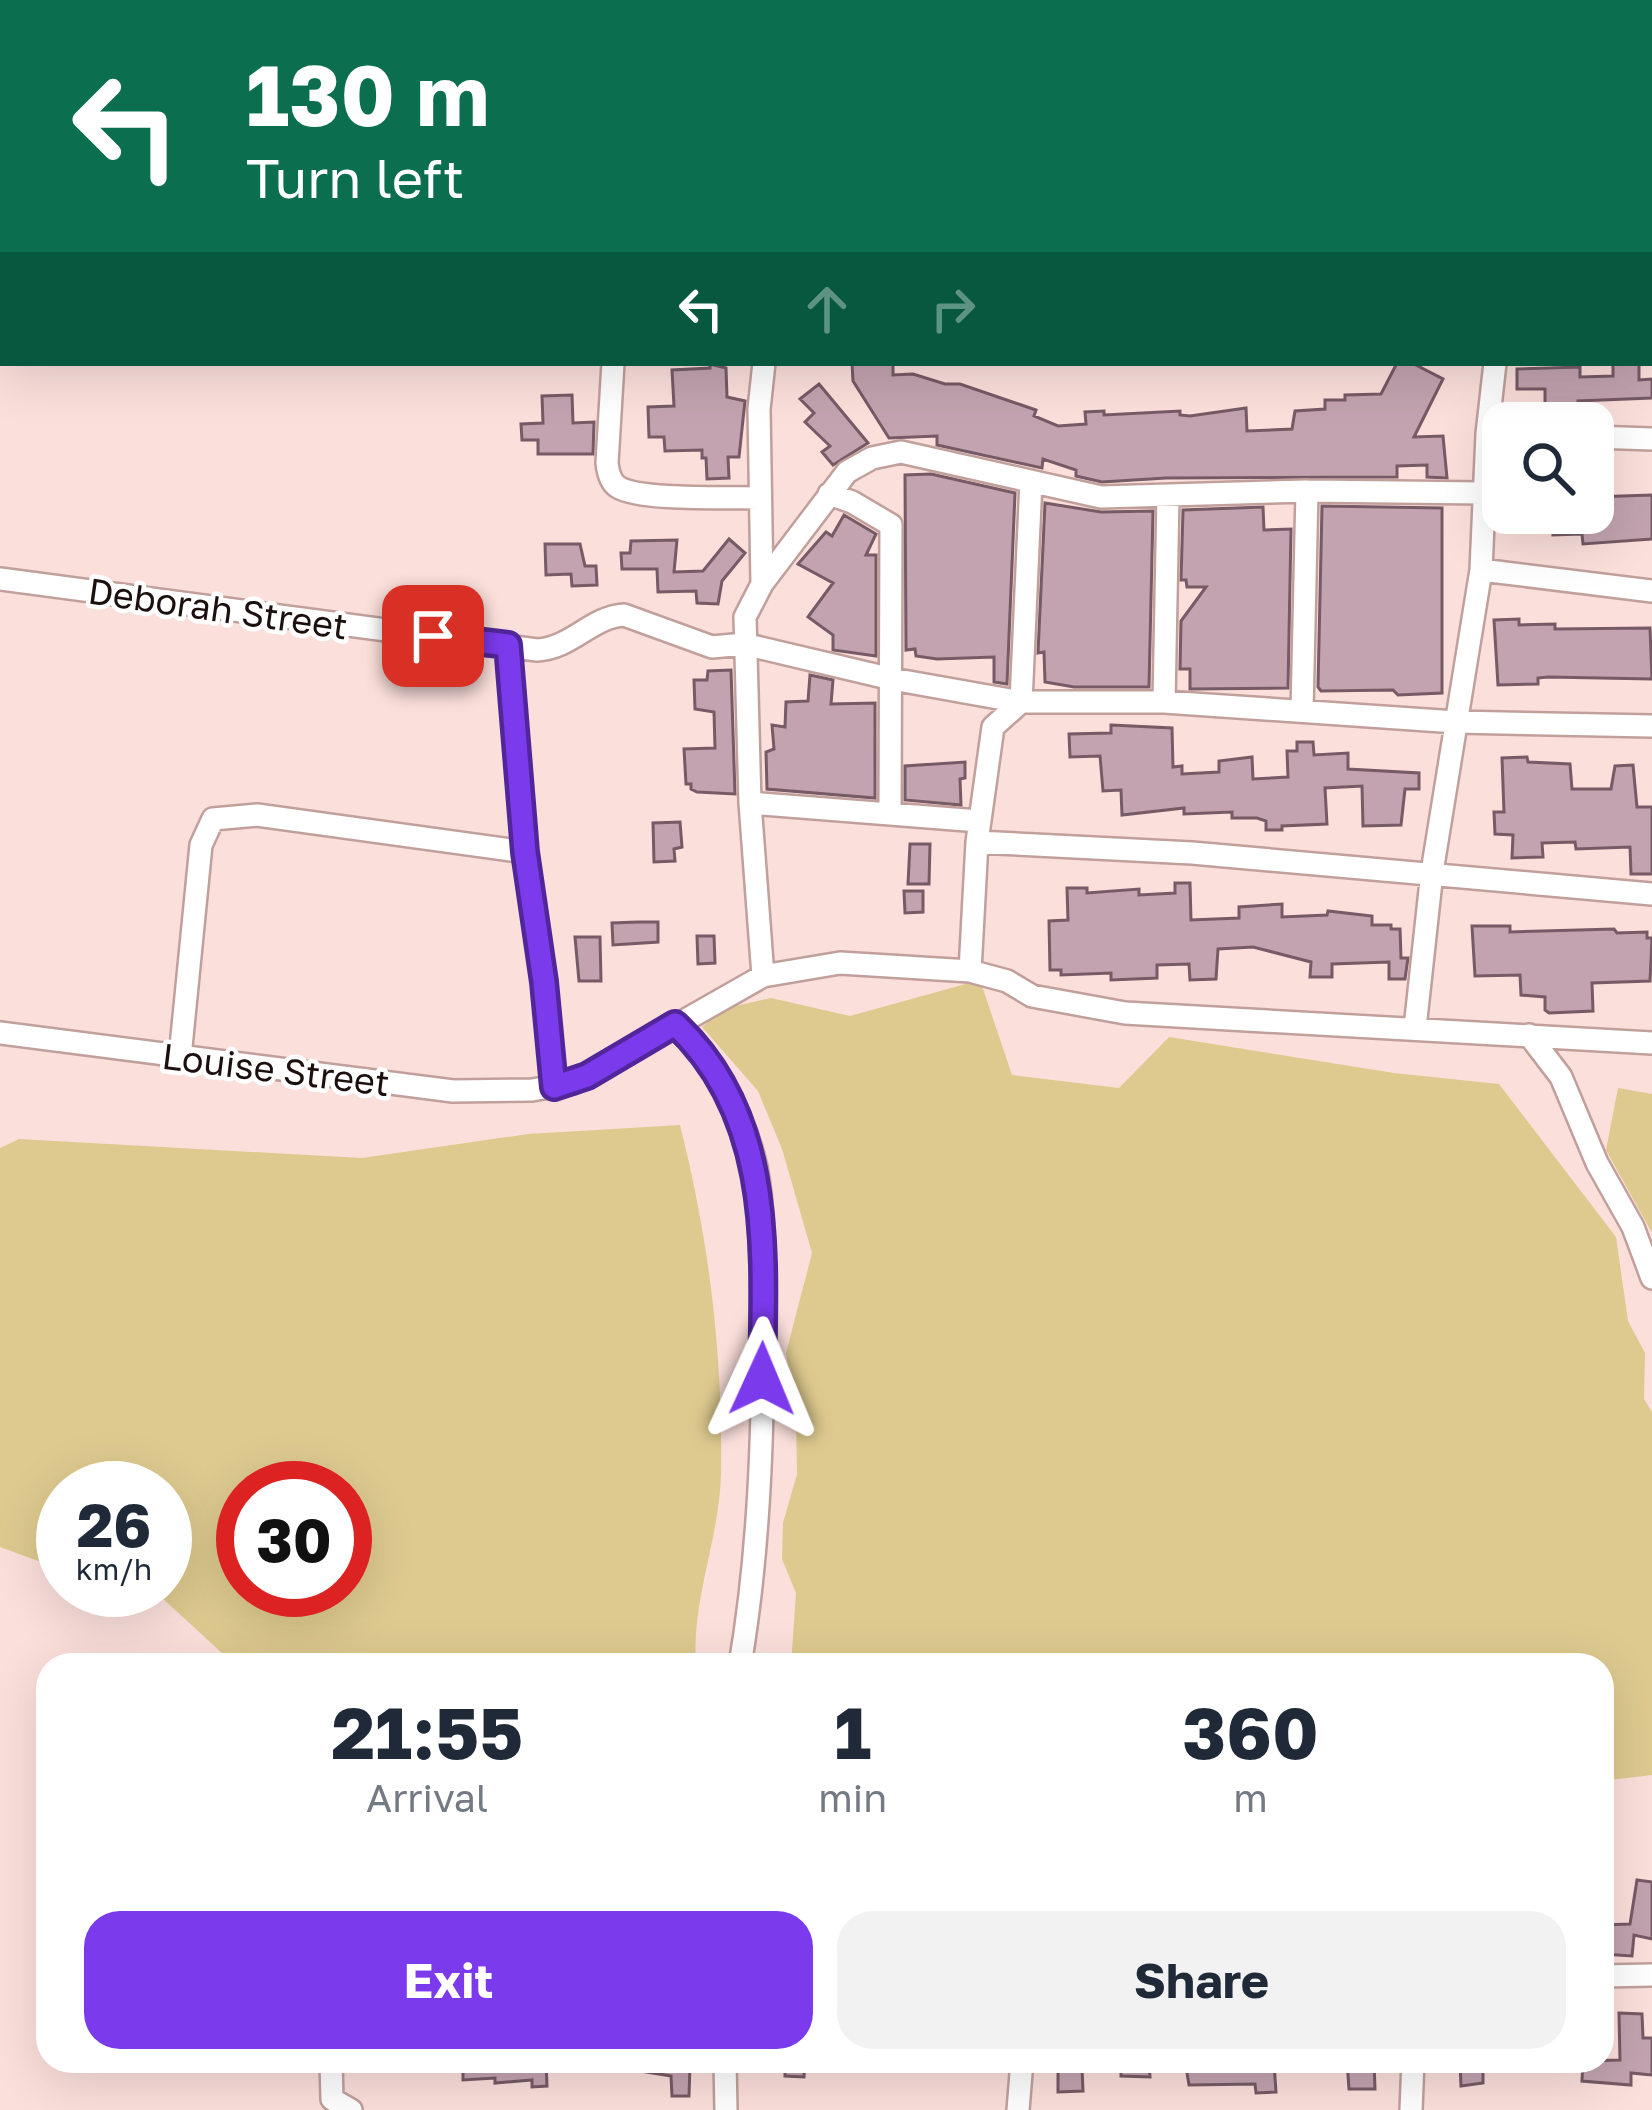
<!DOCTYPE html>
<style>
:root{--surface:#fff;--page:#f2f2f3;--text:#1f2937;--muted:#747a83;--accent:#7c3aed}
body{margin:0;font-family:"Golos Text",sans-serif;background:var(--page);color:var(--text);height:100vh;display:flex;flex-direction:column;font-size:45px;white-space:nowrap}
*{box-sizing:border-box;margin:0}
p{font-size:39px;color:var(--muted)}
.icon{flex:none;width:66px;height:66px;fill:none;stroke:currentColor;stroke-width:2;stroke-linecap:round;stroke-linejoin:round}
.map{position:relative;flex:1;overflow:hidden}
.side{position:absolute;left:36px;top:1653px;width:1578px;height:420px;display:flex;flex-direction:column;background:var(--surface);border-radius:36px;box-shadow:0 12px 48px #0002}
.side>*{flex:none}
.top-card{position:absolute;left:0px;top:0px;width:1653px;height:366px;box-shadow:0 12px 48px #0002;background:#0b6e4f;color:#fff;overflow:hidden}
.buttons{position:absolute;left:1482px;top:402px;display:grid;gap:24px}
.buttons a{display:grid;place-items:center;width:132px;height:132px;border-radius:24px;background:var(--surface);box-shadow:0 12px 48px #0002;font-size:60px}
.speed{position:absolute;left:36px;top:1461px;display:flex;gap:24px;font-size:60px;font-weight:700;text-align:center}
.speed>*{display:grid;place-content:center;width:156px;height:156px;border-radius:50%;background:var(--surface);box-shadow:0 12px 48px #0002;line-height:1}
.speed small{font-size:30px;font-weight:400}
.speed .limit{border:18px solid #d22;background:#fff;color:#111}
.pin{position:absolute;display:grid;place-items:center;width:102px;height:102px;color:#fff;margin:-51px;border-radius:24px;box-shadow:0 6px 18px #0006}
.me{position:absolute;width:132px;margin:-66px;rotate:1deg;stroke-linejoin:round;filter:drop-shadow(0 0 9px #0008)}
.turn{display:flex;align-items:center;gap:42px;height:252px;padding:0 48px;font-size:54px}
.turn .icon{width:156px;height:156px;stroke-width:2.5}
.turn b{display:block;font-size:84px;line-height:102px}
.lanes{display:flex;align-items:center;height:114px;padding:0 48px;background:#0003;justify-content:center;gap:60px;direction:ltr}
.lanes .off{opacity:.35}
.eta{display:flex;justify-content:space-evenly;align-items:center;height:204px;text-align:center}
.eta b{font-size:72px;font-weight:700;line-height:84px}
.cta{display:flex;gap:24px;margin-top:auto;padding:24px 48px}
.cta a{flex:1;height:138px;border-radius:36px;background:var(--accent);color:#fff;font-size:48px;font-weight:700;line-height:138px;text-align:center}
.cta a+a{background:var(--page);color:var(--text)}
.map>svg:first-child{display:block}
.green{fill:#deca8f;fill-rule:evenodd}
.building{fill:#c2a3af;stroke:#765a65;stroke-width:3}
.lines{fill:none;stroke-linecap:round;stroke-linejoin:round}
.street-casing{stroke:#c1a09c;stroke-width:26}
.street{stroke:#fff;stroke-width:21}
.route-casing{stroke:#51269a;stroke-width:30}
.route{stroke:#7c3aed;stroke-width:21}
.labels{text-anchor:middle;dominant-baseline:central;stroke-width:9;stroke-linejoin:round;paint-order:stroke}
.street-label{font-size:36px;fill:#1c100f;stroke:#fff}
</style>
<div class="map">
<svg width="1652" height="2110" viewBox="0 0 1652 2110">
<rect width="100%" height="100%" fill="#fbdfdb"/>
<!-- green -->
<path class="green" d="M980,980L1012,1075L1119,1088L1169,1037L1394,1073L1499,1084L1616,1237L1628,1321L1645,1353L1644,1399L1652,1412V1775L1602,1781V1665H791L796,1593L782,1559L783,1523L797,1474L796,1420L786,1353L812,1253L782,1149L758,1091L702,1027L726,1008L771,998L850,1016Z
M1618,1088L1652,1094V1233L1606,1150Z
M680,1125C709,1240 723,1354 721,1473C720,1538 691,1600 696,1665H235L161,1597L135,1590H165V1488H63V1570L0,1547V1148L19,1139L362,1158L528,1134ZM243,1488H345V1590H243Z"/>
<!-- building -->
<path class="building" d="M852,363H893V375L913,374L945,384H960L1036,410L1034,416L1058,426L1086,424L1085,412L1104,411V415L1180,411V415L1190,416L1246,408L1247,431L1292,429L1295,411L1325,409V400H1345V395L1381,394L1397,363H1412L1443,379L1414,437L1443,436L1447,478L1427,477V465L1397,466V477L1166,478L1102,482L1076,476V470L1043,459L1042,468L937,445V436L889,438L853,381Z
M1613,363H1639V380L1652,379V398L1578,401L1579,419L1561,420L1560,413H1545V389H1517V369L1580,367V377L1613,376Z
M710,364L726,368L727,397L745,401L739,457H728L729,478L707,479L706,458H702V450L665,451L664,437H649L648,407L674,406L672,370L710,368Z
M819,384L868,443L833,465L822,452L830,446L805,422L814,413L800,399Z
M572,395L573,423L594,422L593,454H538V440H522L521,424L543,423L542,396Z
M931,474L1015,493L1007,684L994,682V657L937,659L916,656L915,649L906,650L905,475Z
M1652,495V539L1583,544L1582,534L1553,535V529L1543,530L1542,513H1593V497Z
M1045,503L1101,512L1153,511L1149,687H1074L1045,682L1044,652L1038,653Z
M1322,506L1442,508V693L1398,695L1393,690L1321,691L1318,687Z
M1263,507L1264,530L1291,529L1288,688L1190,689V669H1180L1181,621L1206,587H1187L1186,580H1181L1183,510Z
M844,515L876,534L866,555H876V656L833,650V635L808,617L833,583L798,564L826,532L832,536Z
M729,539L745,553L722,581L718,604L697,603L696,591L658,592L657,569H622L621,553H630L631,541L677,540L674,572L703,571Z
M545,544H580L585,566H596L597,585L572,586L571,574L546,575Z
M1519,619V625L1555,624V629L1650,628L1652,679L1548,677L1538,678V684L1498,685L1494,620Z
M731,670L735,794L697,792L691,789V784H686L684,749L715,748L714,712L695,709L694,680H707L708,671Z
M810,675L833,680L831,704L875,703V798L767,789L766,752L774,749L772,725L785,727L786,702L808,701Z
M1111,725L1172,728L1173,767L1182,766V774L1219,772V761L1252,757L1253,779L1288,777L1287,751H1297V742H1313L1314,755L1348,753V769L1419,773V789H1405L1401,825L1363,826L1362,786L1325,788L1327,824L1282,826V830H1266V821L1257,818H1232V812L1184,814V808L1122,815L1121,790L1103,791L1100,756L1070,757L1069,734L1111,733Z
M1527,757L1528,762L1570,764L1572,789H1611L1615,766L1633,765L1637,807H1652V874H1631L1630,847L1576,849L1575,842L1542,843L1543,857L1512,858L1513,835L1495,834L1494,812H1504L1502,758Z
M965,762V778L960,779L961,805L905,800V766Z
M680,822L682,847L674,849L675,861L654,862L653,823Z
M910,844H930L929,884H908Z
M1175,883H1190L1191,920L1239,918V907L1282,904V917L1327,915L1328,911L1372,916V925H1391V929H1400L1401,958H1408L1405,979H1389V962L1332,964V977H1310L1311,962L1253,947L1218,949L1216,979L1190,980L1189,964L1157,965V978L1111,980V973L1061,975V970H1050L1049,921L1068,920L1067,888H1087V893L1139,889V895L1175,893Z
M904,891H923V912L905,913Z
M638,922H658V942L613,945L612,923Z
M1472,926H1510V932L1614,929L1617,933L1647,932V938H1652L1650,981L1592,983L1593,1011L1549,1013L1545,1010V997L1521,995L1520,975L1475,976Z
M697,936H714L715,963L698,964Z
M575,937H600L601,981H579Z
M1637,1880L1652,1882V1939L1634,1935L1632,1956L1602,1954V1925L1630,1924Z
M1619,2013L1642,2014L1643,2038H1652V2075L1631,2073V2085L1582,2081L1583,2061L1620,2060Z
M463,2061H546L547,2086L532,2087V2080L495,2083V2078L463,2080Z
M635,2061H680L690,2065L689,2096H672L671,2076L634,2070Z
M785,2061H805L804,2077L785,2076Z
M1121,2061H1149L1150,2077L1121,2076Z
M1185,2061L1254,2069V2062L1274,2063L1276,2092L1256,2093L1255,2084L1189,2085Z
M1347,2061H1374L1375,2089H1349Z
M1460,2063L1483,2066V2083L1461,2086Z
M1058,2068H1082L1083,2091L1058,2092Z"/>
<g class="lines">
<defs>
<path id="street" d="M1418,0L1419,3
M610,3L611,0
M882,3L883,0
M0,127H3
M1650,162H1652
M1650,299H1652
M613,363L607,463C608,472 610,482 618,487C640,501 731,497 760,498
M1593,437L1652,439
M829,494L852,502L891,525L890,813
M1481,570L1652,591
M0,579L537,650C572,648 591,617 624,615L712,647L744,644L892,679L1021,702H1164L1456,722L1652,726
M762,584L759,409L764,363
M507,645L525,852L544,982L553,1087
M1164,702L1168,496
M1302,711L1307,491
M750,803L979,821
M977,842L993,727L1021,702L1031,481
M970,971L1007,981L1032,996L1125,1013L1652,1043
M763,976L750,803L745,617L762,584L847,472L872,458L901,452L1101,497L1307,491L1483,493
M675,1024C715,1062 744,1114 756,1167C766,1218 763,1272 763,1324C763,1437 759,1554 740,1665
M1415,1028L1432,872L1481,570L1487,434L1495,363
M0,1033L453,1091L532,1090L573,1083L587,1076L763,976L840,963L970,971L977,842L1192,853L1652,894
M1529,1035L1561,1077L1597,1163L1633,1227L1652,1278
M180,1057L201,845L213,819L257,815L525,852
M1602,1976L1652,1975
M331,2061L332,2099L351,2110
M725,2061L726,2110
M1018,2110L1022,2061
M1411,2110L1413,2061"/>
</defs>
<!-- street casing -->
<use href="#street" class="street-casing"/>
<!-- street -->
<use href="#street" class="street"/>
</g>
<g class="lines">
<defs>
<path id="route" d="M433,636L508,645L525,852L544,982L554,1087L587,1076L675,1024C775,1117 764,1254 762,1379"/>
</defs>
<!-- route casing -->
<use href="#route" class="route-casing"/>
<!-- route -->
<use href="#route" class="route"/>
</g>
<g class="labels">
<!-- street labels -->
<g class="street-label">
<text transform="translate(218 608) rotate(8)">Deborah Street</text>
<text transform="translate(276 1069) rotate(7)">Louise Street</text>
</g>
</g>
</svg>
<div class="buttons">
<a><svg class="icon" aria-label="search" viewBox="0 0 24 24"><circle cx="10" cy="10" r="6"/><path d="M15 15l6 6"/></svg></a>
</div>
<div class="speed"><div>26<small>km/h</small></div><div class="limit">30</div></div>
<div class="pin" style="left:433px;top:636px;background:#d93025"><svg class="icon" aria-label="arrive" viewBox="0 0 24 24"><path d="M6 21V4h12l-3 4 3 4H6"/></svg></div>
<svg class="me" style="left:762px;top:1379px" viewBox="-20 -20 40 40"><path d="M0-17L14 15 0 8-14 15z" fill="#7c3aed" stroke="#fff" stroke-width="4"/></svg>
<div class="top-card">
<div class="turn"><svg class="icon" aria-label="left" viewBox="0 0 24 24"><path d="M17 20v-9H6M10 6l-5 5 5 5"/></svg><div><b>130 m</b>Turn left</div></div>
<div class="lanes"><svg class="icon" aria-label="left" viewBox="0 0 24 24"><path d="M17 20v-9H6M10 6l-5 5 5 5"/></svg><svg class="icon off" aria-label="ahead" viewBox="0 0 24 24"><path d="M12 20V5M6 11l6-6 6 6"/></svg><svg class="icon off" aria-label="right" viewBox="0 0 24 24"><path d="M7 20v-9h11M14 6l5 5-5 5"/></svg></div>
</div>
<section class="side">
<div class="eta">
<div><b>21:55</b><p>Arrival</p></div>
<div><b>1</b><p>min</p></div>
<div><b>360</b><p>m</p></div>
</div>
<div class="cta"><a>Exit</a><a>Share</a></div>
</section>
</div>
